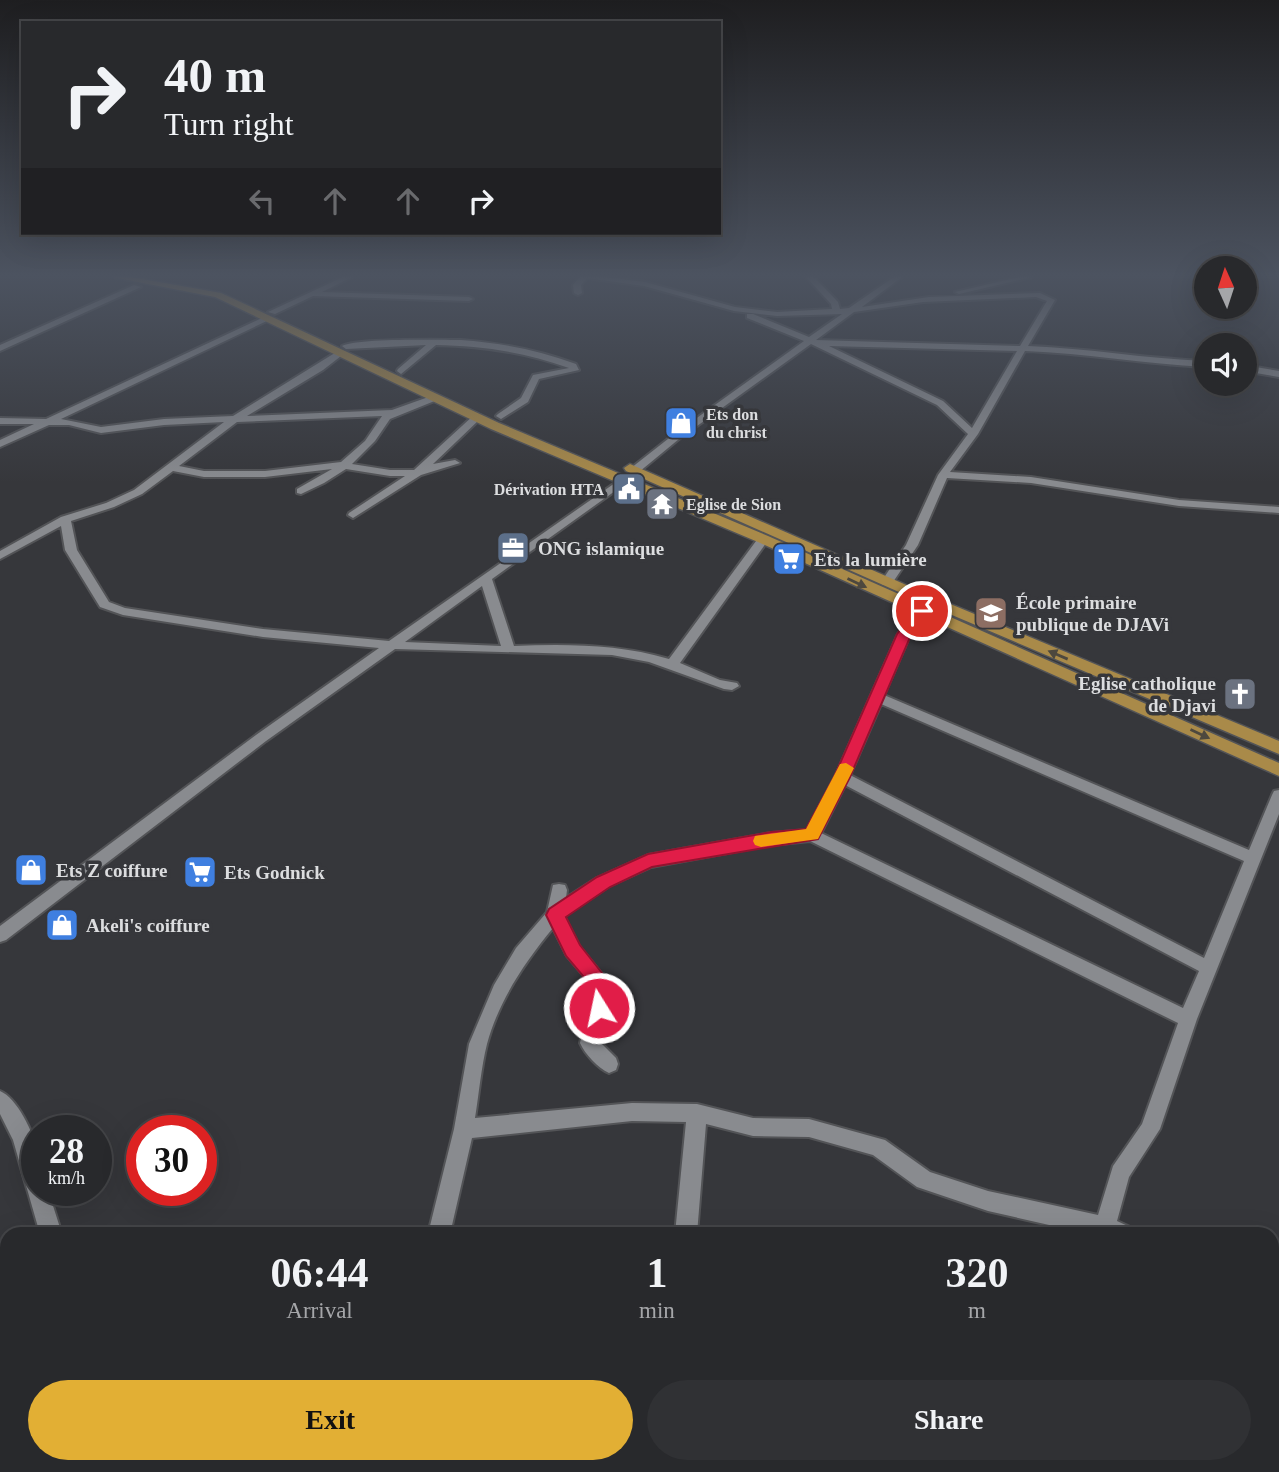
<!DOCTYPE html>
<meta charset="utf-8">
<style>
:root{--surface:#28292c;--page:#303134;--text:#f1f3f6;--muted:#a5a6a9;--line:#444548;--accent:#e2af34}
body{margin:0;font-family:"Times New Roman",serif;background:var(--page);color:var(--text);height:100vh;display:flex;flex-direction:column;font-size:26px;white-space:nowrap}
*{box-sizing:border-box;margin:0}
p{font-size:23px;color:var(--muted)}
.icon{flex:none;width:38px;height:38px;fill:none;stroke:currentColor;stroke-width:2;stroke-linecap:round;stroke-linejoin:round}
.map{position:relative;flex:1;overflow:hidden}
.sheet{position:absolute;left:0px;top:1227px;width:1279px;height:247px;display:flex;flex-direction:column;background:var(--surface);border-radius:21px 21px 0 0;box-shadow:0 7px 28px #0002,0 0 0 2px var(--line)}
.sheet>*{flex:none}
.banner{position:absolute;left:21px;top:21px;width:700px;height:214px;border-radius:0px;box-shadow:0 7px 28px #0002,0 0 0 2px var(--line);background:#28292c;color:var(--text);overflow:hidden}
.needle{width:46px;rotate:357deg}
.buttons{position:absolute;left:1194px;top:256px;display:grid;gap:14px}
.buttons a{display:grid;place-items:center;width:63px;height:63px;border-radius:50%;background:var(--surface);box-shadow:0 7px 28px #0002,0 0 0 2px var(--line);font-size:35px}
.speed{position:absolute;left:21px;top:1115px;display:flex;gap:14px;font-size:35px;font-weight:700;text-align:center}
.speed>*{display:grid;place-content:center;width:91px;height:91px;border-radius:50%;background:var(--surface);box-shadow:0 7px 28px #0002,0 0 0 2px var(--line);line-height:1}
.speed small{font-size:18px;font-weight:400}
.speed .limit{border:10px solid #d22;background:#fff;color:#111}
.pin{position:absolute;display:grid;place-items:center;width:60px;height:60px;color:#fff;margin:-30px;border:4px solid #fff;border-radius:50%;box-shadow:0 2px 7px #0007}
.me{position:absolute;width:77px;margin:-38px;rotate:350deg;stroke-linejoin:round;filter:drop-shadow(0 0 5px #0008)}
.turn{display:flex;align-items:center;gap:24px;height:147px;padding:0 28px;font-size:32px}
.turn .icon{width:91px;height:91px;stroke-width:2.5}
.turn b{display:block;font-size:49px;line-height:60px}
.lanes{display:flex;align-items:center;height:66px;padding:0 28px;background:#0003;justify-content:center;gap:35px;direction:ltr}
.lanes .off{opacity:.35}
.eta{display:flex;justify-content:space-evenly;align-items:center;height:119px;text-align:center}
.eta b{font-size:42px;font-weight:700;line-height:49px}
.button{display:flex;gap:14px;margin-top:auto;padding:14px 28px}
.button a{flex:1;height:80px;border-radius:42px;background:var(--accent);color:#111;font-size:28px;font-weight:700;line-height:80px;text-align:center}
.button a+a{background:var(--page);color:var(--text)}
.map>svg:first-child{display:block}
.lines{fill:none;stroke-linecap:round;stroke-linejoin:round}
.minor-casing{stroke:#535457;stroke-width:4}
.primary-casing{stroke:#535457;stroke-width:3}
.minor{fill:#898b8f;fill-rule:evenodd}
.primary{fill:#a98a49;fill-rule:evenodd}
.oneway{fill:#4d483e}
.route{fill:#e11d48;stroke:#92132f;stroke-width:2}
.slow{fill:#f59e0b}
.labels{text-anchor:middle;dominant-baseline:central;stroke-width:7;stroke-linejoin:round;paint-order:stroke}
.far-poi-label{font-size:16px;font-weight:bold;fill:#dcdddf;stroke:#36373b;text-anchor:start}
.poi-label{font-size:19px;font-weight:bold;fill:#dcdddf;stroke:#36373b;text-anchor:start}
</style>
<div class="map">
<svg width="1279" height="1472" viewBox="0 0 1279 1472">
<rect width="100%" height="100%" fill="#36373b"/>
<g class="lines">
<defs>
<path id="minor" d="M343,277H352L322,292L469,297L473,299L469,301L313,296L275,314L268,312Z
M580,277H605L645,282L735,307L777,312L832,309L831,304L806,277H814L838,302L840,309L849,308L894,277H902L862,307L929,297L1040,293L1055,300L1028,346C1088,348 1146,359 1206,361V367C1145,364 1086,353 1025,351L978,434L950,472L1031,477L1179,500L1279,507V513L1179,506L1031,483L947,478L918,545L891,585H883L881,582L906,545L938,475L968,434L937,405L811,344L679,439L639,472H631V468L673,435L804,341L747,318V314H753L809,337L842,314L777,316L734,311L644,286L587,278L581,285L582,293L578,295L574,293L573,285ZM1036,297L1047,301L1020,346L816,340L854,312L923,302ZM829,346L1017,351L972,428L943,401Z
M1019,277H1032L959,294L955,292Z
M134,285L141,287L0,351V345Z
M264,317L271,319L61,419L101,427L164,419L233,416L338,351L342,354L341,356L323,370L247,416L392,410L434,395L439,398L437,400L390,419L375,441L352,464L390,470H414L474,415H480V419L433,464L455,460L460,463L421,475L353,518L348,515L349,513L405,476H390L346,469L324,483L301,494L297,493V489L332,469L265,477H204L173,471L142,494L114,507L71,521L77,550L109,602L125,608L263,629L389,641L625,476L630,479L629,481L492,579L514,646C566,644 618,644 669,659L759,537L763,536L769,539L680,663L720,680L737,683L739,686L732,690L724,689L649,662L612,655L395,649L266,741L6,940L0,942V926L256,735L379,648L263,637L123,615L100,607L65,550L61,526L0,559V551L61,517L106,503L134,490L224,422L164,425L101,433L69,425H49L0,447V440L34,424H0V418L46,419ZM382,416L365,441L341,462L265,471H204L179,466L237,422ZM482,586L501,646L405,642Z
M461,340C501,343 538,350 576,364L579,370L539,379L528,402L501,419L496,416L498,414L521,398L533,375L569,368C525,352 483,346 436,345L401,374L397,371L398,369L426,345L346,349L342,346C357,338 439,340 461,340Z
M1244,365L1279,371V377L1244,371Z
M922,607L928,611L910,635L884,695L1249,850L1272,795L1274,791L1279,790V814L1197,1019L1160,1129L1129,1177L1117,1221L1130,1227L1133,1234H1089L988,1211L917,1187L873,1155L809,1137L753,1136L706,1124L697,1234H675L686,1122L632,1121L472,1138L450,1234H428L454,1129L469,1044L494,985L516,948L547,912L553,885L559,884L565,885L567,890L566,898L597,878L648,855L771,833L807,830L835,777L898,634L918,608ZM881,704L1244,861L1204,958L850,775ZM845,785L1199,971L1183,1008L821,833ZM810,841L1178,1023L1142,1124L1113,1166L1098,1215L988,1191L930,1172L885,1140L809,1119L753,1118L697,1104L632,1103L475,1118C479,1094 481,1068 487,1044C499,1000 525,962 553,928L567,956L584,976L590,1000L580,1043C585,1054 598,1068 609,1073L616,1070L618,1064L616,1058L599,1041L608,1000L601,973L579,946L564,916L609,886L651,867L771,845Z
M0,1091C17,1098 34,1133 37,1151C39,1163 37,1177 37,1190H48L62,1234H40L13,1140L0,1114Z
M1272,1261L1279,1263V1285L1272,1283Z
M1272,1330L1279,1333V1366L1272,1364Z
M69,1466H94L92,1472H67Z
M265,1466H291L289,1472H263Z
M666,1466H690L691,1472H667Z
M983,1466H1008L1006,1472H981Z"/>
<path id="primary" d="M112,277H131L221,293L499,423L768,536L1279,763V776L758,542L491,429L215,297Z
M630,464L936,598L1279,741V754L926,604L626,471L624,468Z"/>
</defs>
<!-- minor casing -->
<use href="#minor" class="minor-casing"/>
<!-- primary casing -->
<use href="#primary" class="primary-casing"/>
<!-- minor -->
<use href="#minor" class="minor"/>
<!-- primary -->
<use href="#primary" class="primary"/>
</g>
<!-- one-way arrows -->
<defs><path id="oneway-solid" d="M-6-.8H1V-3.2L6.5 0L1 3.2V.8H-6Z" transform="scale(1.75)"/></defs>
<g class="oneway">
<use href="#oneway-solid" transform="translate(857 583) rotate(25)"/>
<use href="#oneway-solid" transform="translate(1058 655) rotate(-157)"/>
<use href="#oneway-solid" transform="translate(1200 734) rotate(25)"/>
</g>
<!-- sky -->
<linearGradient id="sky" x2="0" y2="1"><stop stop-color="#1e1e20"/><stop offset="0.57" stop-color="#4c5360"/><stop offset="1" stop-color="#4c5360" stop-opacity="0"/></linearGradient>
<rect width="1279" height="483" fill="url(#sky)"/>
<!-- route -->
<path class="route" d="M922,607L929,611L911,635L850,777L818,839L652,867L610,887L566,917L580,945L602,973L609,1008L606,1014L599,1017L591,1014L583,976L566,956L546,915L549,909L597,877L648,854L771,832L806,829L834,777L897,634L917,608Z"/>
<!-- slow -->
<path class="slow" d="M846,763L854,768L818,839L761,847L755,845L753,841L755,836L806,829L840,764Z"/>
<!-- icons -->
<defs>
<symbol id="shop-square" viewBox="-11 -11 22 22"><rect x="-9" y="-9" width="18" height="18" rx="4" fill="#3f7fe0" stroke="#36373b"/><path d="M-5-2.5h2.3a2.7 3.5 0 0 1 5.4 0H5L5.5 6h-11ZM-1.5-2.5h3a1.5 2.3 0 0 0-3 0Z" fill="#fff"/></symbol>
<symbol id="civic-square" viewBox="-11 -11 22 22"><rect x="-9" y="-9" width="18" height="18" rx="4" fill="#5c6f8a" stroke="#36373b"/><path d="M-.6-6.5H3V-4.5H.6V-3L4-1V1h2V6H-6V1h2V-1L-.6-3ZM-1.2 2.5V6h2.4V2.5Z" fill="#fff"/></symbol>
<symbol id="temple-square" viewBox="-11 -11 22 22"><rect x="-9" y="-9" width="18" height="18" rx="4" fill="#6b7280" stroke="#36373b"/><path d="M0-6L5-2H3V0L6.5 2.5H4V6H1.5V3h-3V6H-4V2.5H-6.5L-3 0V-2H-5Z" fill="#fff"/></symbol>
<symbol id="office-square" viewBox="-11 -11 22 22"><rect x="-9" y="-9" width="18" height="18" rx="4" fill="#5c6f8a" stroke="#36373b"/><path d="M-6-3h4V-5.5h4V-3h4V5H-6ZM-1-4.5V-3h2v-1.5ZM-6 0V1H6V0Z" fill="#fff"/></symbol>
<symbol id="supermarket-square" viewBox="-11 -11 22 22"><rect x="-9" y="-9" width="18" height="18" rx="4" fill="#3f7fe0" stroke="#36373b"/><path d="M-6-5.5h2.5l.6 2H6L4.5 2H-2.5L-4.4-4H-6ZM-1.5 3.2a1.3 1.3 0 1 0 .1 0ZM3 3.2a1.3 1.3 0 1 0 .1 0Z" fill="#fff"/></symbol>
<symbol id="school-square" viewBox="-11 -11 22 22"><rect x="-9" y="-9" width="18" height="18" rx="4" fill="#8d6e63" stroke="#36373b"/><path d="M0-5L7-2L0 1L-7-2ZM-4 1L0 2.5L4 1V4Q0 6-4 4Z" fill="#fff"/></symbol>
<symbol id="church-square" viewBox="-11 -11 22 22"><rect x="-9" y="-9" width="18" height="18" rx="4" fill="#6b7280" stroke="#36373b"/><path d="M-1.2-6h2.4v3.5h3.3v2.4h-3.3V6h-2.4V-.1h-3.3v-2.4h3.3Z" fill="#fff"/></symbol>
</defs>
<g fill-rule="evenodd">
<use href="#shop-square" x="662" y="404" width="38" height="38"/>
<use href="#civic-square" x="610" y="470" width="38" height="38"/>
<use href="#temple-square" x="643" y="485" width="38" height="38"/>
<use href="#office-square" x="494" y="529" width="38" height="38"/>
<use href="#supermarket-square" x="770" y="540" width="38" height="38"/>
<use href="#school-square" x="972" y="594" width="38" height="38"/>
<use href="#church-square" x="1221" y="675" width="38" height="38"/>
<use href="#shop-square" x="12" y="851" width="38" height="38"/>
<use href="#supermarket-square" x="181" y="853" width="38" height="38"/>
<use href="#shop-square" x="43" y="906" width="38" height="38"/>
</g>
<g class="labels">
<!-- far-poi labels -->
<g class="far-poi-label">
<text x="706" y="414">Ets don<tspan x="706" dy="18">du christ</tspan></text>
<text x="604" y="489" text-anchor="end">Dérivation HTA</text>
<text x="686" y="504">Eglise de Sion</text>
</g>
<!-- poi labels -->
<g class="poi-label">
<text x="538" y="548">ONG islamique</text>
<text x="814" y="559">Ets la lumière</text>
<text x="1016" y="602">École primaire<tspan x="1016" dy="22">publique de DJAVi</tspan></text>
<text x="1216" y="683" text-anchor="end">Eglise catholique<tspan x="1216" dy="22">de Djavi</tspan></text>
<text x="56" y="870">Ets Z coiffure</text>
<text x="224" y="872">Ets Godnick</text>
<text x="86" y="925">Akeli's coiffure</text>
</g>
</g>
</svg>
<div class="buttons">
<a><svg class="needle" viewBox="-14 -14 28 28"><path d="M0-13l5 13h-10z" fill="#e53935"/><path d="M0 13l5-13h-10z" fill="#a5a6a9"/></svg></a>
<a><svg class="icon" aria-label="sound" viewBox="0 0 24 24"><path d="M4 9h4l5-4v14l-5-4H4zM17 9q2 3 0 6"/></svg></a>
</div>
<div class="speed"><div>28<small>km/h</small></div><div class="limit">30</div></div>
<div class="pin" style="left:922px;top:611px;background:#d93025"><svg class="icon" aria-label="arrive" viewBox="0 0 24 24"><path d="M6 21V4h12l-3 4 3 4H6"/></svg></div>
<svg class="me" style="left:599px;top:1008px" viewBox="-20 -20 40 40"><circle r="17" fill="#e11d48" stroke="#fff" stroke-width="3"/><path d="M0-11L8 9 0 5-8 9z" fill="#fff"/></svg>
<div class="banner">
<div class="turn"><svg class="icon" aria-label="right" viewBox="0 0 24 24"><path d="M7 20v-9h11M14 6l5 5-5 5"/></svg><div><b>40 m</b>Turn right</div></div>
<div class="lanes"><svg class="icon off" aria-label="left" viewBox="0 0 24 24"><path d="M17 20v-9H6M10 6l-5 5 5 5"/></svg><svg class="icon off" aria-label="ahead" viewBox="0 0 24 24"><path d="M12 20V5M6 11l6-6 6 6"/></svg><svg class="icon off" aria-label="ahead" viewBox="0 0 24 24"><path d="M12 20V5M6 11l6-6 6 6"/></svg><svg class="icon" aria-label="right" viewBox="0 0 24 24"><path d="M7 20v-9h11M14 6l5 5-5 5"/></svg></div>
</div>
<section class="sheet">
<div class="eta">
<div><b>06:44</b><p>Arrival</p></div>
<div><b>1</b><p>min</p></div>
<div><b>320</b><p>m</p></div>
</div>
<div class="button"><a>Exit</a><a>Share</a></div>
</section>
</div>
